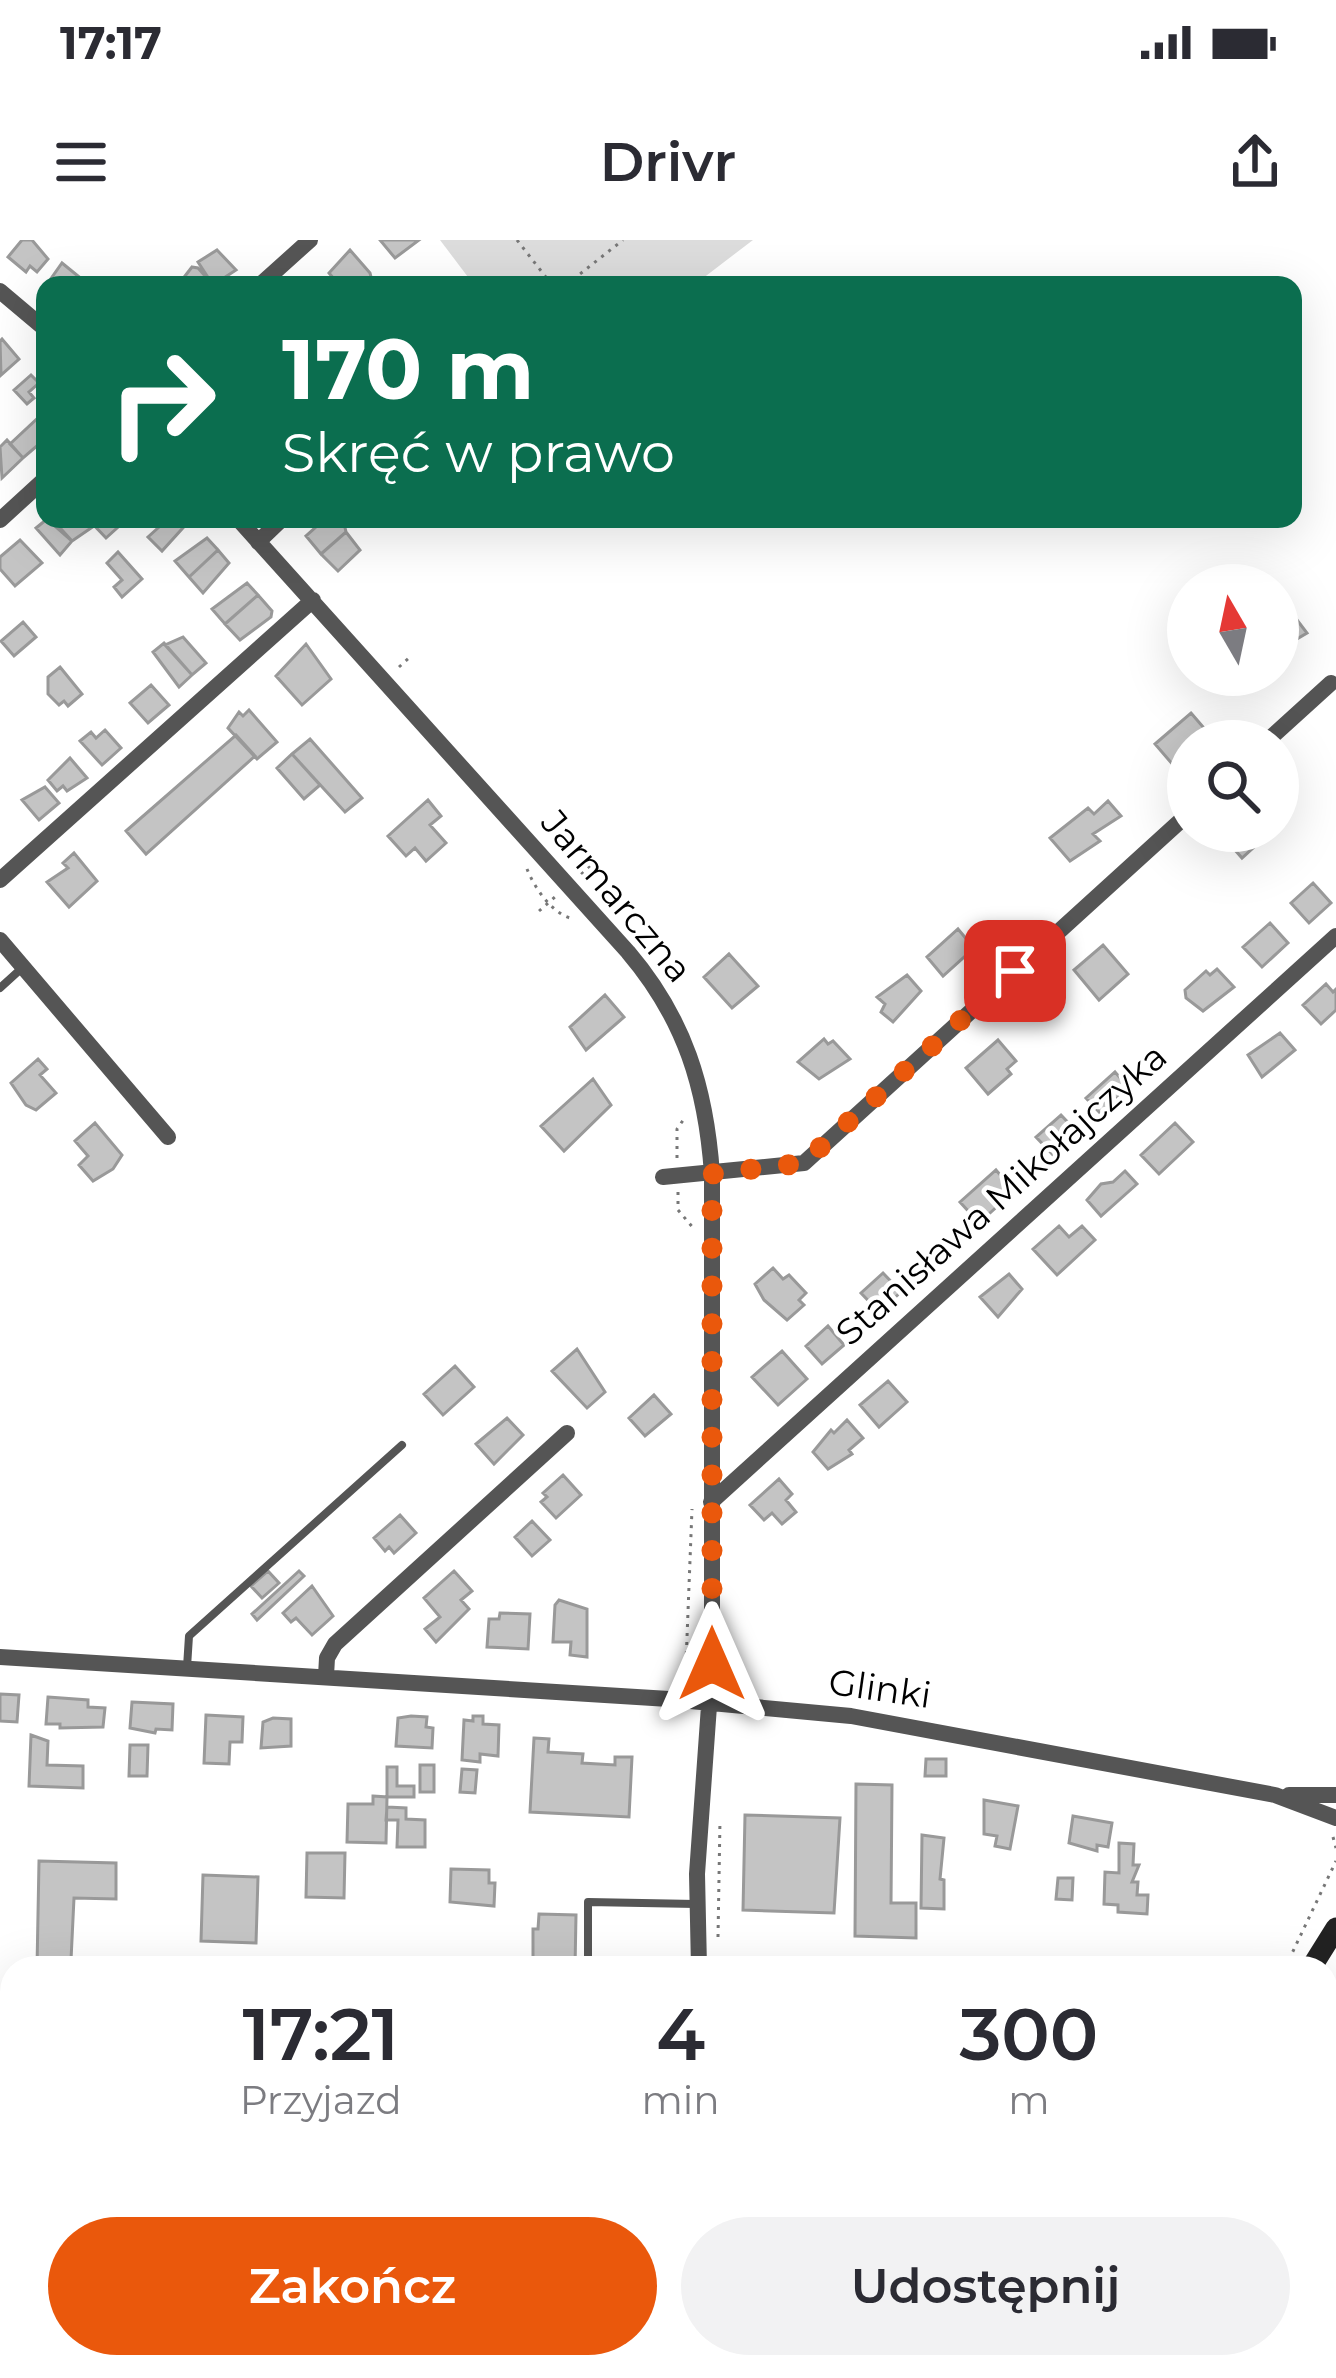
<!DOCTYPE html>
<html lang="pl">
<meta charset="utf-8">
<style>
:root{--surface:#fff;--page:#f2f2f3;--text:#2b2b33;--muted:#7c7c81;--accent:#ea580c}
body{margin:0;font-family:Montserrat,sans-serif;background:var(--page);color:var(--text);height:100vh;display:flex;flex-direction:column;font-size:45px;white-space:nowrap}
*{box-sizing:border-box;margin:0}
p{font-size:39px;color:var(--muted)}
.icon{flex:none;width:66px;height:66px;fill:none;stroke:currentColor;stroke-width:2;stroke-linecap:round;stroke-linejoin:round}
.map{position:relative;flex:1;overflow:hidden}
.side{position:absolute;left:0px;top:1716px;width:1338px;height:423px;display:flex;flex-direction:column;background:var(--surface);border-radius:36px 36px 0 0;box-shadow:0 12px 48px #0002}
.side>*{flex:none}
.hud{position:absolute;left:36px;top:36px;width:1266px;height:252px;border-radius:24px;box-shadow:0 12px 48px #0002;background:#0b6e4f;color:#fff;overflow:hidden}
.needle{width:78px;rotate:351deg}
.buttons{position:absolute;left:1167px;top:324px;display:grid;gap:24px}
.buttons a{display:grid;place-items:center;width:132px;height:132px;border-radius:50%;background:var(--surface);box-shadow:0 12px 48px #0002;font-size:60px}
.pin{position:absolute;display:grid;place-items:center;width:102px;height:102px;color:#fff;margin:-51px;border-radius:24px;box-shadow:0 6px 18px #0006}
.me{position:absolute;width:132px;margin:-66px;rotate:0deg;stroke-linejoin:round;filter:drop-shadow(0 0 9px #0008)}
.turn{display:flex;align-items:center;gap:42px;height:252px;padding:0 48px;font-size:54px}
.turn .icon{width:156px;height:156px;stroke-width:2.5}
.turn b{display:block;font-size:84px;line-height:102px}
.eta{display:flex;justify-content:space-evenly;align-items:center;height:204px;text-align:center}
.eta b{font-size:72px;font-weight:600;line-height:84px}
.button{display:flex;gap:24px;margin-top:auto;padding:24px 48px}
.button a{flex:1;height:138px;border-radius:72px;background:var(--accent);color:#fff;font-size:48px;font-weight:600;line-height:138px;text-align:center}
.button a+a{background:var(--page);color:var(--text)}
.status{display:flex;justify-content:space-between;align-items:center;height:84px;padding:0 60px;background:var(--surface);direction:ltr}
.status svg{height:33px;fill:currentColor}
header{display:flex;justify-content:space-between;align-items:center;height:156px;padding:0 48px;background:var(--surface);font-size:54px;font-weight:600}
.map>svg:first-child{display:block}
.green{fill:#dcdcdc}
.water{fill:#a3a3a3}
.building{fill:#c4c4c4;stroke:#999;stroke-width:3}
.lines{fill:none;stroke-linecap:round;stroke-linejoin:round}
.path{stroke:#777;stroke-width:3;stroke-dasharray:3 6;stroke-linecap:butt}
.service{stroke:#555;stroke-width:8}
.minor{stroke:#555;stroke-width:16}
.secondary{stroke:#222;stroke-width:21}
.route{stroke:#ea580c;stroke-width:21;stroke-dasharray:0 37.8}
.labels{text-anchor:middle;dominant-baseline:central;stroke-width:9;stroke-linejoin:round;paint-order:stroke}
.street-label{font-size:36px;fill:#000;stroke:#fff}
</style>
<div class="status"><b>17:17</b><svg viewBox="0 0 49 12"><path d="M0 12V9h3v3zM5 12V6h3v6zM10 12V3h3v9zM15 12V0h3v12zM26 1h20v11H26zM47 4h2v5h-2z"/></svg></div>
<header><svg class="icon" aria-label="menu" viewBox="0 0 24 24"><path d="M4 6h16M4 12h16M4 18h16"/></svg>Drivr<svg class="icon" aria-label="share" viewBox="0 0 24 24"><path d="M12 15V3M7 8l5-5 5 5M5 13v7h14v-7"/></svg></header>
<div class="map">
<svg width="1336" height="2138" viewBox="0 0 1336 2138">
<rect width="100%" height="100%" fill="#fff"/>
<!-- green -->
<path class="green" d="M440,0H753L694,45H474Z"/>
<!-- water -->
<path class="water" d="M1326,1899H1336V2038L1326,2032Z"/>
<!-- building -->
<path class="building" d="M22,0H32L48,19L37,32L30,26L26,32L8,17Z
M380,0H419L395,18Z
M217,10L236,30L213,45L198,22Z
M350,10L370,33L373,45H339L329,33Z
M62,23L89,45L45,47Z
M192,27L198,28L213,45H178Z
M2,99L19,119L1,135L0,101Z
M31,135L39,143L29,152L34,158L27,164L14,150Z
M39,177L45,184V199L23,218L10,204Z
M7,200L23,218L2,238L0,207Z
M47,279L72,301L60,315L36,288Z
M52,279H88L94,286L72,301Z
M88,279H127L106,298Z
M168,279L190,280L162,311L148,297Z
M325,279H343L346,292L321,314L306,296Z
M346,292L360,310L338,331L321,314Z
M207,298L218,310L189,337L175,321Z
M20,300L42,323L15,346L0,329V317Z
M218,310L229,323L203,353L189,337Z
M118,312L142,339L122,357L114,347L122,340L107,323Z
M247,343L258,355L225,384L212,369Z
M258,355L272,371L271,377L240,400L225,384Z
M1294,376L1307,393L1285,406L1291,413L1278,423V388Z
M23,382L36,397L14,416L1,401Z
M183,397L206,423L192,435L165,405Z
M164,403L192,435L179,447L153,412Z
M306,404L331,439L302,465L276,436Z
M60,427L82,454L68,466L64,461L59,465L48,454V437Z
M151,445L169,465L148,483L130,463Z
M249,470L277,502L257,519L228,488L239,472L243,476Z
M1191,473L1210,495L1203,501H1188V514L1174,526L1155,504Z
M105,490L121,508L102,525L80,501L91,492L96,498Z
M236,495L255,516L146,614L126,591Z
M310,499L362,558L345,572L292,514Z
M292,514L320,545L304,559L277,528Z
M70,518L87,538L67,551L63,546L57,551L48,540Z
M45,547L59,563L39,580L22,560Z
M428,560L441,576L430,585L446,603L426,621L415,608L406,616L388,596Z
M1108,561L1121,576L1093,594L1100,601L1070,621L1050,598L1088,568L1094,574Z
M1224,591H1262L1266,596L1242,618L1221,594Z
M74,613L97,641L69,667L47,642L68,628L63,623Z
M1313,643L1331,663L1309,683L1291,663Z
M1270,683L1288,703L1262,727L1243,707Z
M958,689L974,708L943,736L927,717Z
M1103,705L1128,734L1099,760L1074,730Z
M729,714L758,746L732,768L704,737Z
M1217,729L1234,747L1203,771L1186,758L1185,750L1206,731L1210,735Z
M907,735L921,751L893,782L881,772L885,764L877,757Z
M1326,744L1333,752L1336,749V770L1321,784L1303,765Z
M605,755L624,777L586,810L570,787Z
M1280,793L1295,810L1262,837L1248,815Z
M824,799L828,804L833,801L850,819L819,839L798,822Z
M998,800L1016,821L1007,829L1011,834L988,854L966,828Z
M38,819L47,829L40,835L56,853L36,870L26,865L11,843Z
M1115,832L1129,848L1100,873L1086,858Z
M593,839L611,865L564,911L541,886Z
M1061,875L1078,893L1053,915L1036,897Z
M95,883L122,915L113,929L93,941L79,925L88,916L75,901Z
M1175,883L1193,902L1159,934L1141,915Z
M996,930L1014,951L979,983L960,962Z
M1125,931L1137,944L1101,976L1087,960L1101,944L1113,942Z
M1059,986L1069,997L1082,986L1095,1000L1057,1035L1033,1009Z
M773,1028L783,1039L789,1035L806,1053L799,1060L804,1065L787,1080L764,1060L755,1044Z
M883,1033L901,1052L879,1072L861,1053Z
M1009,1034L1022,1049L998,1077L980,1057Z
M828,1086L844,1105L822,1124L806,1106Z
M577,1109L605,1152L587,1168L552,1131Z
M782,1111L807,1139L778,1165L752,1137Z
M455,1126L474,1147L443,1175L424,1154Z
M888,1141L907,1162L879,1187L860,1165Z
M654,1155L671,1174L645,1196L629,1178Z
M507,1178L523,1195L494,1224L476,1204Z
M847,1180L863,1198L849,1210L852,1214L828,1229L813,1212L831,1190L834,1193Z
M563,1235L581,1255L556,1278L541,1262L547,1257L543,1253Z
M779,1239L792,1254L786,1260L796,1272L782,1284L772,1273L764,1280L750,1265Z
M400,1275L416,1293L394,1313L389,1307L385,1311L374,1298Z
M532,1281L550,1300L532,1316L515,1297Z
M268,1331L279,1343L262,1358L251,1346Z
M299,1331L304,1336L257,1380L252,1374Z
M454,1331L472,1351L461,1360L469,1369L436,1402L425,1389L440,1377L424,1358Z
M312,1346L333,1376L312,1395L296,1378L291,1382L283,1373Z
M559,1360L587,1369V1417L570,1415L571,1402H553L555,1365Z
M500,1373L530,1374L528,1409L487,1407L489,1379H499Z
M0,1454L19,1455L17,1482L0,1481Z
M48,1457L88,1460V1467L105,1468L103,1487L60,1488V1484H46Z
M132,1462L173,1464L172,1490L156,1489L155,1493L130,1488Z
M206,1475L243,1477L242,1502H230L229,1524L204,1523Z
M411,1476L427,1477L426,1487L433,1488L432,1508L396,1506L398,1478Z
M473,1476H483V1484L499,1485L498,1516L480,1514V1522L462,1520L464,1480L473,1481Z
M273,1478L291,1479V1506L261,1508L263,1482Z
M31,1495L48,1501L47,1525L83,1526V1548L29,1546Z
M534,1498L549,1499L548,1512L583,1514L582,1523L615,1525V1517H632L629,1577L530,1572Z
M130,1505H148L147,1536H129Z
M926,1519H946V1536H925Z
M420,1525H434V1552H420Z
M387,1527H397V1546H414V1557H387Z
M462,1529L477,1530L475,1553L460,1552Z
M856,1544L892,1545L891,1663H916V1698L855,1696Z
M373,1556L387,1557L386,1603L347,1602L348,1564H373Z
M984,1560L1018,1566L1010,1609L995,1606L997,1596L984,1594Z
M387,1567L406,1568V1579L425,1580V1607H397L398,1580H386Z
M745,1575L840,1578L834,1673L743,1670Z
M1073,1576L1112,1583L1108,1607L1097,1605V1611L1069,1603Z
M922,1595L944,1598L940,1639L944,1640V1669L921,1668Z
M1119,1603L1134,1604L1133,1625H1139L1132,1642H1138L1137,1655H1148L1147,1674L1118,1672V1665L1104,1664L1105,1632L1119,1633Z
M307,1613H345L344,1658L306,1657Z
M39,1621L116,1623V1659L74,1658L71,1720L114,1722V1728H37Z
M451,1629L489,1630V1643H495L494,1666L450,1662Z
M203,1635L258,1637L256,1703L201,1701Z
M1058,1638H1073L1072,1660L1056,1659Z
M539,1674L576,1675L575,1728H533V1689H538Z
M0,1987L12,1990V2093L0,2090Z
M142,2127H225L228,2133L219,2138H123Z"/>
<g class="lines">
<!-- path -->
<path class="path" d="M517,0L552,45
M566,45L623,0
M399,427L409,418
M527,629C534,647 551,672 570,678
M581,634L596,620
M539,671L556,656
M677,918V889L686,876
M678,952V970L695,990
M686,1423L692,1269
M729,1425L737,1449
M677,1442L683,1424L696,1423
M1333,1597L1336,1608
M718,1697L720,1580
M1285,1728L1336,1621
M912,2138L929,2127"/>
<!-- service -->
<path class="service" d="M0,748L22,728
M187,1427L189,1396L402,1205
M588,1728V1662L696,1664
M375,2127L380,2138"/>
<!-- minor -->
<path class="minor" d="M260,45L310,0
M0,51L45,89
M238,279L628,712C685,779 706,848 712,934V1424L697,1634L699,1728
M0,280L45,239
M258,302L282,279
M1267,501L1331,443
M0,640L313,360
M0,700L168,897
M663,937L804,923L1188,574
M711,1262L1336,696
M0,1417L669,1459L851,1476L1275,1555L1336,1578
M326,1436L327,1418L335,1404L567,1193
M1289,1555H1336
M0,1947L12,1949
M751,2127L757,2138"/>
<!-- secondary -->
<path class="secondary" d="M1311,1728L1336,1688
M954,2138L970,2127"/>
</g>
<g class="lines">
<!-- route -->
<path class="route" d="M712,1424V934L803,923L1015,731"/>
</g>
<g class="labels">
<!-- street labels -->
<g class="street-label">
<text transform="translate(617 656) rotate(50)">Jarmarczna</text>
<text transform="translate(1001 954) rotate(-42)">Stanisława Mikołajczyka</text>
<text transform="translate(880 1448) rotate(8)">Glinki</text>
</g>
</g>
</svg>
<div class="buttons">
<a><svg class="needle" viewBox="-14 -14 28 28"><path d="M0-13l5 13h-10z" fill="#e53935"/><path d="M0 13l5-13h-10z" fill="#7c7c81"/></svg></a>
<a><svg class="icon" aria-label="search" viewBox="0 0 24 24"><circle cx="10" cy="10" r="6"/><path d="M15 15l6 6"/></svg></a>
</div>
<div class="pin" style="left:1015px;top:731px;background:#d93025"><svg class="icon" aria-label="arrive" viewBox="0 0 24 24"><path d="M6 21V4h12l-3 4 3 4H6"/></svg></div>
<svg class="me" style="left:712px;top:1424px" viewBox="-20 -20 40 40"><path d="M0-17L14 15 0 8-14 15z" fill="#ea580c" stroke="#fff" stroke-width="4"/></svg>
<div class="hud">
<div class="turn"><svg class="icon" aria-label="right" viewBox="0 0 24 24"><path d="M7 20v-9h11M14 6l5 5-5 5"/></svg><div><b>170 m</b>Skręć w prawo</div></div>
</div>
<section class="side">
<div class="eta">
<div><b>17:21</b><p>Przyjazd</p></div>
<div><b>4</b><p>min</p></div>
<div><b>300</b><p>m</p></div>
</div>
<div class="button"><a>Zakończ</a><a>Udostępnij</a></div>
</section>
</div>
